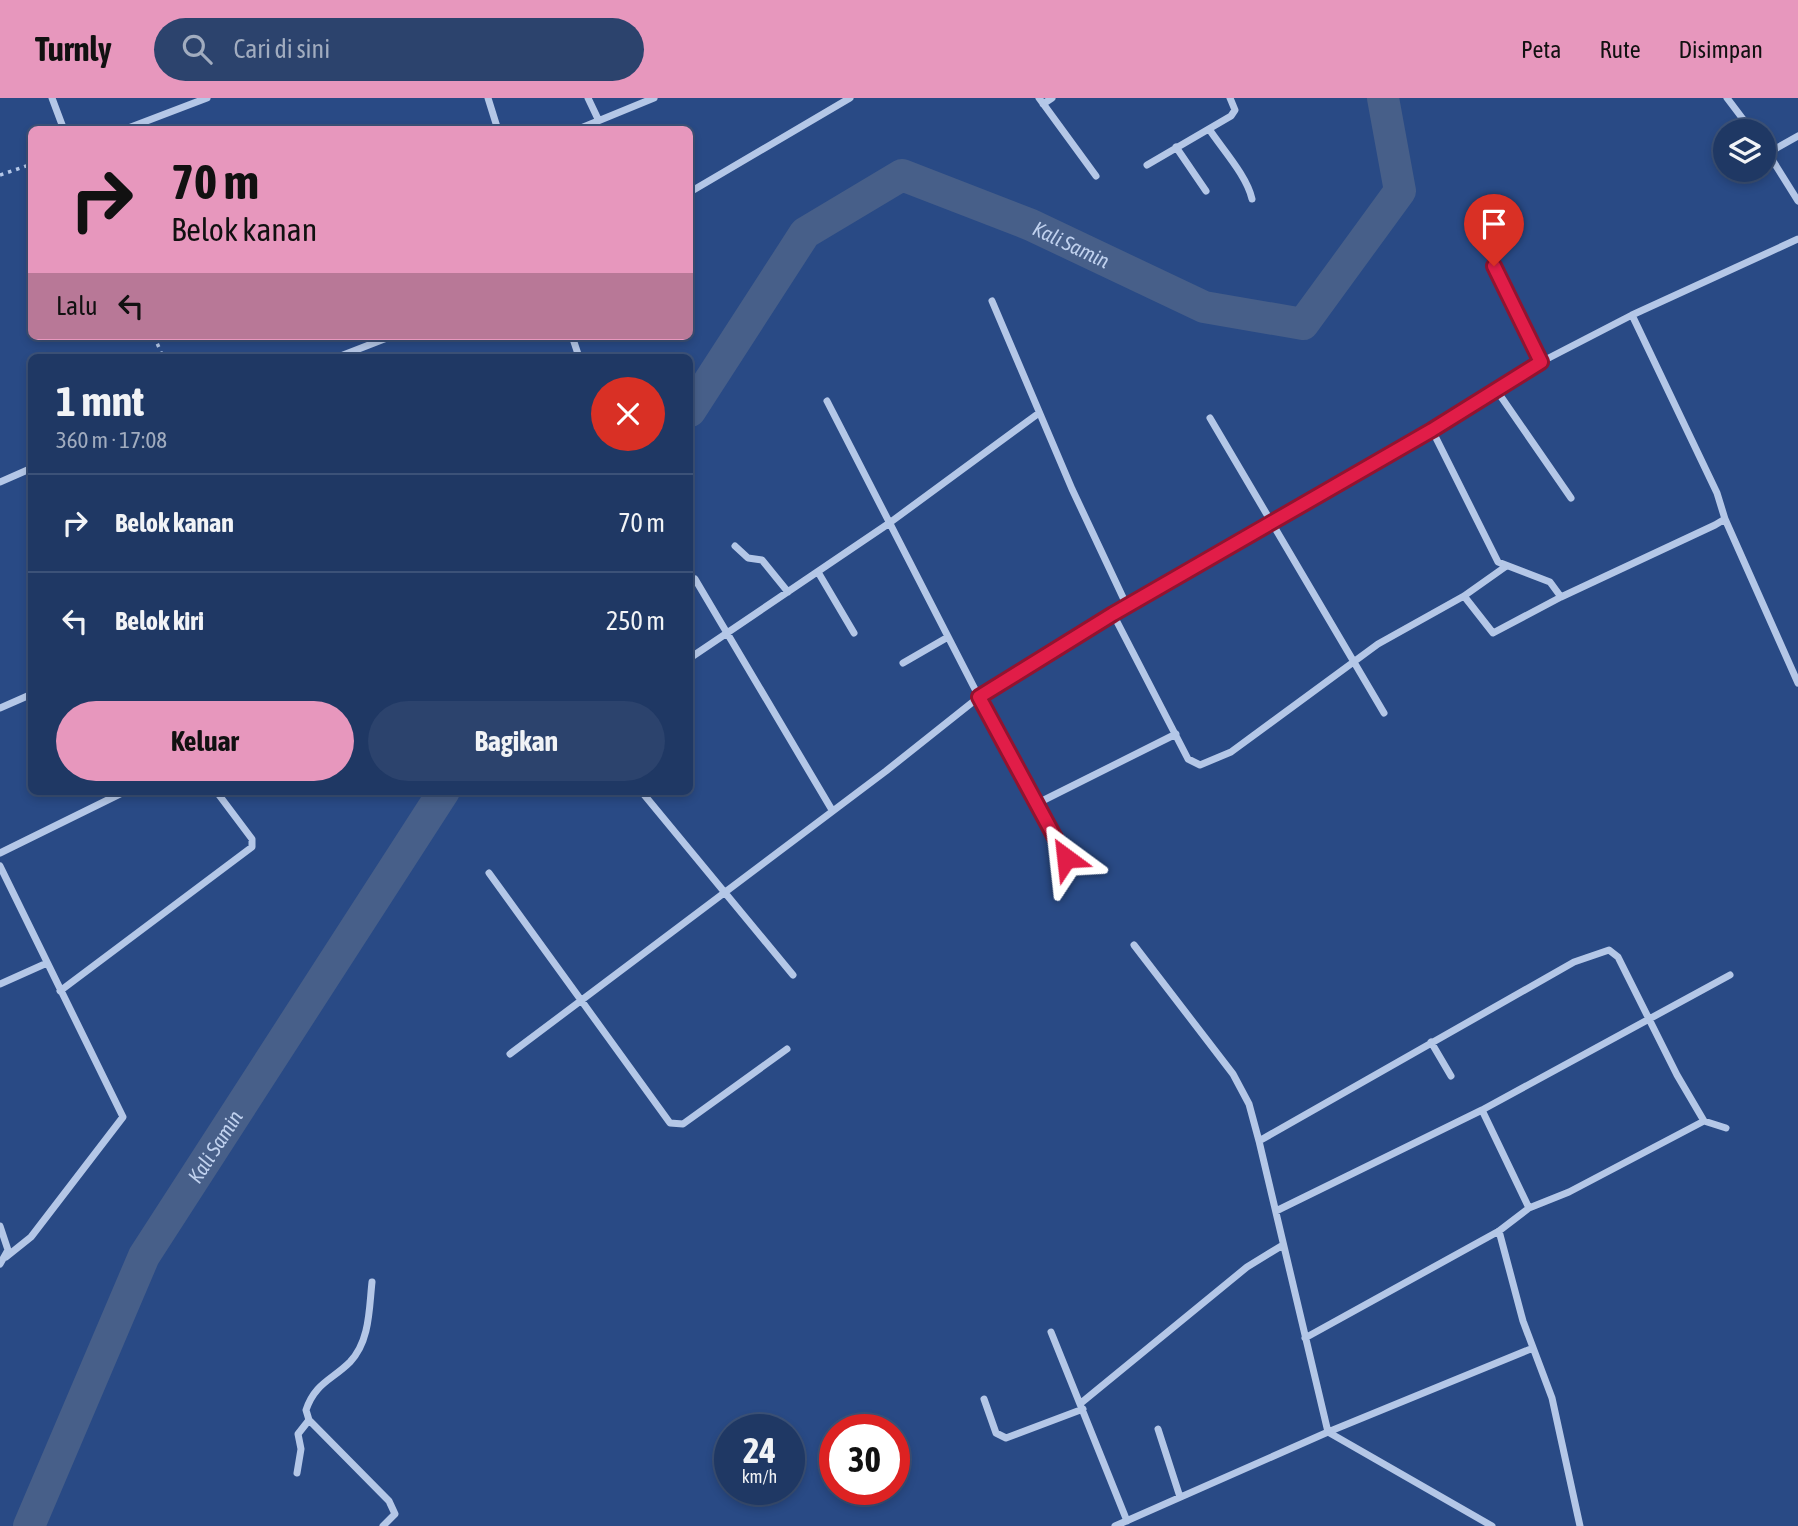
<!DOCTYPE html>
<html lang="id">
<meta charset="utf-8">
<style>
:root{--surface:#1f3864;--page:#2c436d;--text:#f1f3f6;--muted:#a1acbf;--line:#3c5278;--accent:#e797bd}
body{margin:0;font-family:"Asap Condensed",sans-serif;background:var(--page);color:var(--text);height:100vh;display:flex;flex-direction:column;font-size:26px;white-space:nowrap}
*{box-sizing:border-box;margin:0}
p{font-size:23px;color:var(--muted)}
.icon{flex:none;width:38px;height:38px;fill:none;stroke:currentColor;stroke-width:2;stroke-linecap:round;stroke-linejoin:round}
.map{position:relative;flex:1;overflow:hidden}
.details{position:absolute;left:28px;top:256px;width:665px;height:441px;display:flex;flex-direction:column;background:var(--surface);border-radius:10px;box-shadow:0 4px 10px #0003,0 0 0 2px var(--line)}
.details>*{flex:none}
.top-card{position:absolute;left:28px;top:28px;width:665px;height:214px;border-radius:10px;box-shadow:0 4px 10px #0003,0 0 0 2px var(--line);background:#e797bd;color:#111;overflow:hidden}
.fabs{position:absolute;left:1713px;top:21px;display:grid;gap:14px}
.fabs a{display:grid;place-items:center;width:63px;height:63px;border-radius:50%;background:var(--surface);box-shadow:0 4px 10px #0003,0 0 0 2px var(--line);font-size:35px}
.speed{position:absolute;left:714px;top:1316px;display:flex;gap:14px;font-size:35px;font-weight:700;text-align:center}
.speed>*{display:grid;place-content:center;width:91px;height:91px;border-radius:50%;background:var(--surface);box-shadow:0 4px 10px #0003,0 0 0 2px var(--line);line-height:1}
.speed small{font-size:18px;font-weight:400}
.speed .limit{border:10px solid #d22;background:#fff;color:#111}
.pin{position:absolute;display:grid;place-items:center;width:60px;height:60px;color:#fff;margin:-72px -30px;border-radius:50% 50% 50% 0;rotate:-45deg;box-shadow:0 0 7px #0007}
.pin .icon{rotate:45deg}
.me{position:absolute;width:77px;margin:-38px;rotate:330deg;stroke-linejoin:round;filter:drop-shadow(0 0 5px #0008)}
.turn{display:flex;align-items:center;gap:24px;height:147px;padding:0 28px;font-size:32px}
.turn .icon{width:91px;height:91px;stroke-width:2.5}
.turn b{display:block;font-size:49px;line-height:60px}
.then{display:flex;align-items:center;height:66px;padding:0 28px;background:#0003;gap:14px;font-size:26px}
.round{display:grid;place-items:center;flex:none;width:74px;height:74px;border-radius:37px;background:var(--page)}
.summary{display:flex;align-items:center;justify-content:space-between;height:119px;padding:0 28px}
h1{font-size:42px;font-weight:700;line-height:52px}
.button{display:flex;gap:14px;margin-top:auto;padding:14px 28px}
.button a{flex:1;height:80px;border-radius:42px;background:var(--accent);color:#111;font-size:28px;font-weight:700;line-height:80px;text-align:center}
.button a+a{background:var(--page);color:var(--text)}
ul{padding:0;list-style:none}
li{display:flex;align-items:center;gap:21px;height:98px;padding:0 28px;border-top:2px solid var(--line)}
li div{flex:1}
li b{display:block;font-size:26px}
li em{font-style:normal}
header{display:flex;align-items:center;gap:42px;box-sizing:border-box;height:98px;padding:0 35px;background:var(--accent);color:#111}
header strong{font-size:33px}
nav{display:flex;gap:38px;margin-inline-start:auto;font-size:24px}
.search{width:490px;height:63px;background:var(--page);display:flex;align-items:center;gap:18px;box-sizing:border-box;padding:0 24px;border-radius:38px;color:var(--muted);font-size:26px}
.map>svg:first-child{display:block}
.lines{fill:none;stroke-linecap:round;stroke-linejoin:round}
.river{stroke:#475f89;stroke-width:32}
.path{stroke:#b4c7e7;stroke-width:3.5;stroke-dasharray:3.5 5;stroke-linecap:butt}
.street{stroke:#b4c7e7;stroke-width:7}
.route-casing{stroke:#92132f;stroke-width:18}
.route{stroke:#e11d48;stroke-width:12}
.labels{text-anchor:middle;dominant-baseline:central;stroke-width:6;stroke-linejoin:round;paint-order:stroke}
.water-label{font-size:21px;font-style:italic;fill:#c0d1ee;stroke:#294a85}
</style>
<header>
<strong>Turnly</strong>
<div class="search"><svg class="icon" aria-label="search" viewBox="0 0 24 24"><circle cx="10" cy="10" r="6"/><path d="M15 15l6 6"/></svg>Cari di sini</div>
<nav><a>Peta</a><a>Rute</a><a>Disimpan</a></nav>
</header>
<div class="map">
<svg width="1798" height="1428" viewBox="0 0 1798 1428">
<rect width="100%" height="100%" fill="#294a85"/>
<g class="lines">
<!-- river -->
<g class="river">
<path id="s1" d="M690,313L805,135L902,77L1031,127L1204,209L1303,226L1400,93L1383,0"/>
<path id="s2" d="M29,1428L144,1158L444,693"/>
</g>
<!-- path -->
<path class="path" d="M0,77L32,66
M154,238L163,259"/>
<!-- street -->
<path class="street" d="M52,0L64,32
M488,0L498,32
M588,0L598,21
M1039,0L1096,78
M1727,0L1752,33
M1043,6L1052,0
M1209,31C1223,52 1247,78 1252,101
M123,32L207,0
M576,32L654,0
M1176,49L1206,93
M1764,50L1768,55L1798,38
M1768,55L1798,103
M1147,67L1231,18L1235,12L1230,0
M690,94L850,0
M1494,168L1541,264
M992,203L1072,391L1127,508
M572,238L579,259
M338,259L392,238
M1495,290L1571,400
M827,303L979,599L1066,760
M1210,320L1384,615
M1432,332L1498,464L1550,484L1561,499L1715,427L1725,421L1717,395L1632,217
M0,384L32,370
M1725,421L1798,585
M735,448L748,460L762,462L788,494
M818,474L854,535
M695,481L832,712
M1464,498L1493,535L1561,499
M1113,516L1188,661L1200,667L1231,654L1378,546L1464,498L1505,469
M690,560L888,426L1039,315
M903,565L948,539
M0,610L32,596
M641,693L793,877
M1036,706L1176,636
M0,755L126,693
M0,768L123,1019L31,1139L6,1159
M489,775L670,1025L683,1026L787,951
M1134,847L1233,976L1249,1006L1259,1043
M0,886L47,865
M60,893L252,749V741L216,693
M1431,944L1451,978
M510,956L886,673L979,599L1113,516L1432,332L1541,264L1632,217L1798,141
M1482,1012L1730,877
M1276,1113L1482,1012L1529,1110
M0,1128L8,1152L0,1166
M1499,1133L1523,1223L1552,1300L1580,1428
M372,1184C369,1211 370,1243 350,1264C332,1282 315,1285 306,1312L309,1322L389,1403L395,1416L383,1428
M1051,1234L1127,1423
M1305,1240L1499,1133L1529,1110L1569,1094L1704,1023L1726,1030
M984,1301L996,1335L1006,1340L1083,1311
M1081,1305L1247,1169L1283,1147
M1158,1331L1180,1399
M297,1375L301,1351L298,1336L309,1322
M1115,1428L1328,1334L1533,1250
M1492,1428L1328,1334L1259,1043L1574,864L1609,852L1618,859L1677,977L1704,1023"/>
</g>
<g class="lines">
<defs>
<path id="route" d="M1066,760L979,599L1113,516L1432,332L1541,264L1494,168"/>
</defs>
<!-- route casing -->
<use href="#route" class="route-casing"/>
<!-- route -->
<use href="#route" class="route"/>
</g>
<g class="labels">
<!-- water labels -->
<g class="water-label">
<text stroke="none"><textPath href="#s1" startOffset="508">Kali Samin</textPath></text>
<text stroke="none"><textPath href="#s2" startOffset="424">Kali Samin</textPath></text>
</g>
</g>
</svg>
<div class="fabs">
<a><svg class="icon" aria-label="layers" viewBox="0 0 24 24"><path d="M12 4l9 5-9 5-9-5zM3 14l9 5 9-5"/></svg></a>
</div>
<div class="speed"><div>24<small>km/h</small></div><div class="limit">30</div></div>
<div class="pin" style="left:1494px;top:168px;background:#d93025"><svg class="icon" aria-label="arrive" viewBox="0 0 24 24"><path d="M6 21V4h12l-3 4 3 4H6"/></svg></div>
<svg class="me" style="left:1066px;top:760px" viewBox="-20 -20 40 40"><path d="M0-17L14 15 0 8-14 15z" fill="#e11d48" stroke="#fff" stroke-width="4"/></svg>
<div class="top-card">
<div class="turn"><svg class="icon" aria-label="right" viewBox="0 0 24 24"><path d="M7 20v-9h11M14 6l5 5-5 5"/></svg><div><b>70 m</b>Belok kanan</div></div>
<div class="then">Lalu<svg class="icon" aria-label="left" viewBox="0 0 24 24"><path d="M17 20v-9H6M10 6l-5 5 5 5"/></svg></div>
</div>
<section class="details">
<div class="summary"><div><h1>1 mnt</h1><p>360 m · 17:08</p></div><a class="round" style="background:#d93025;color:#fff"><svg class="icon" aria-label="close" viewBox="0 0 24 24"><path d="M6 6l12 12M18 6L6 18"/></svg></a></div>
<ul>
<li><svg class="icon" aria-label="right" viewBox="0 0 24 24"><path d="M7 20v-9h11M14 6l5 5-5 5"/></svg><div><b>Belok kanan</b></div><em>70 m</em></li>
<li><svg class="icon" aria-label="left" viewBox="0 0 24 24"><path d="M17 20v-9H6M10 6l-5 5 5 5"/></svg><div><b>Belok kiri</b></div><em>250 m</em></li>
</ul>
<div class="button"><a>Keluar</a><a>Bagikan</a></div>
</section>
</div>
